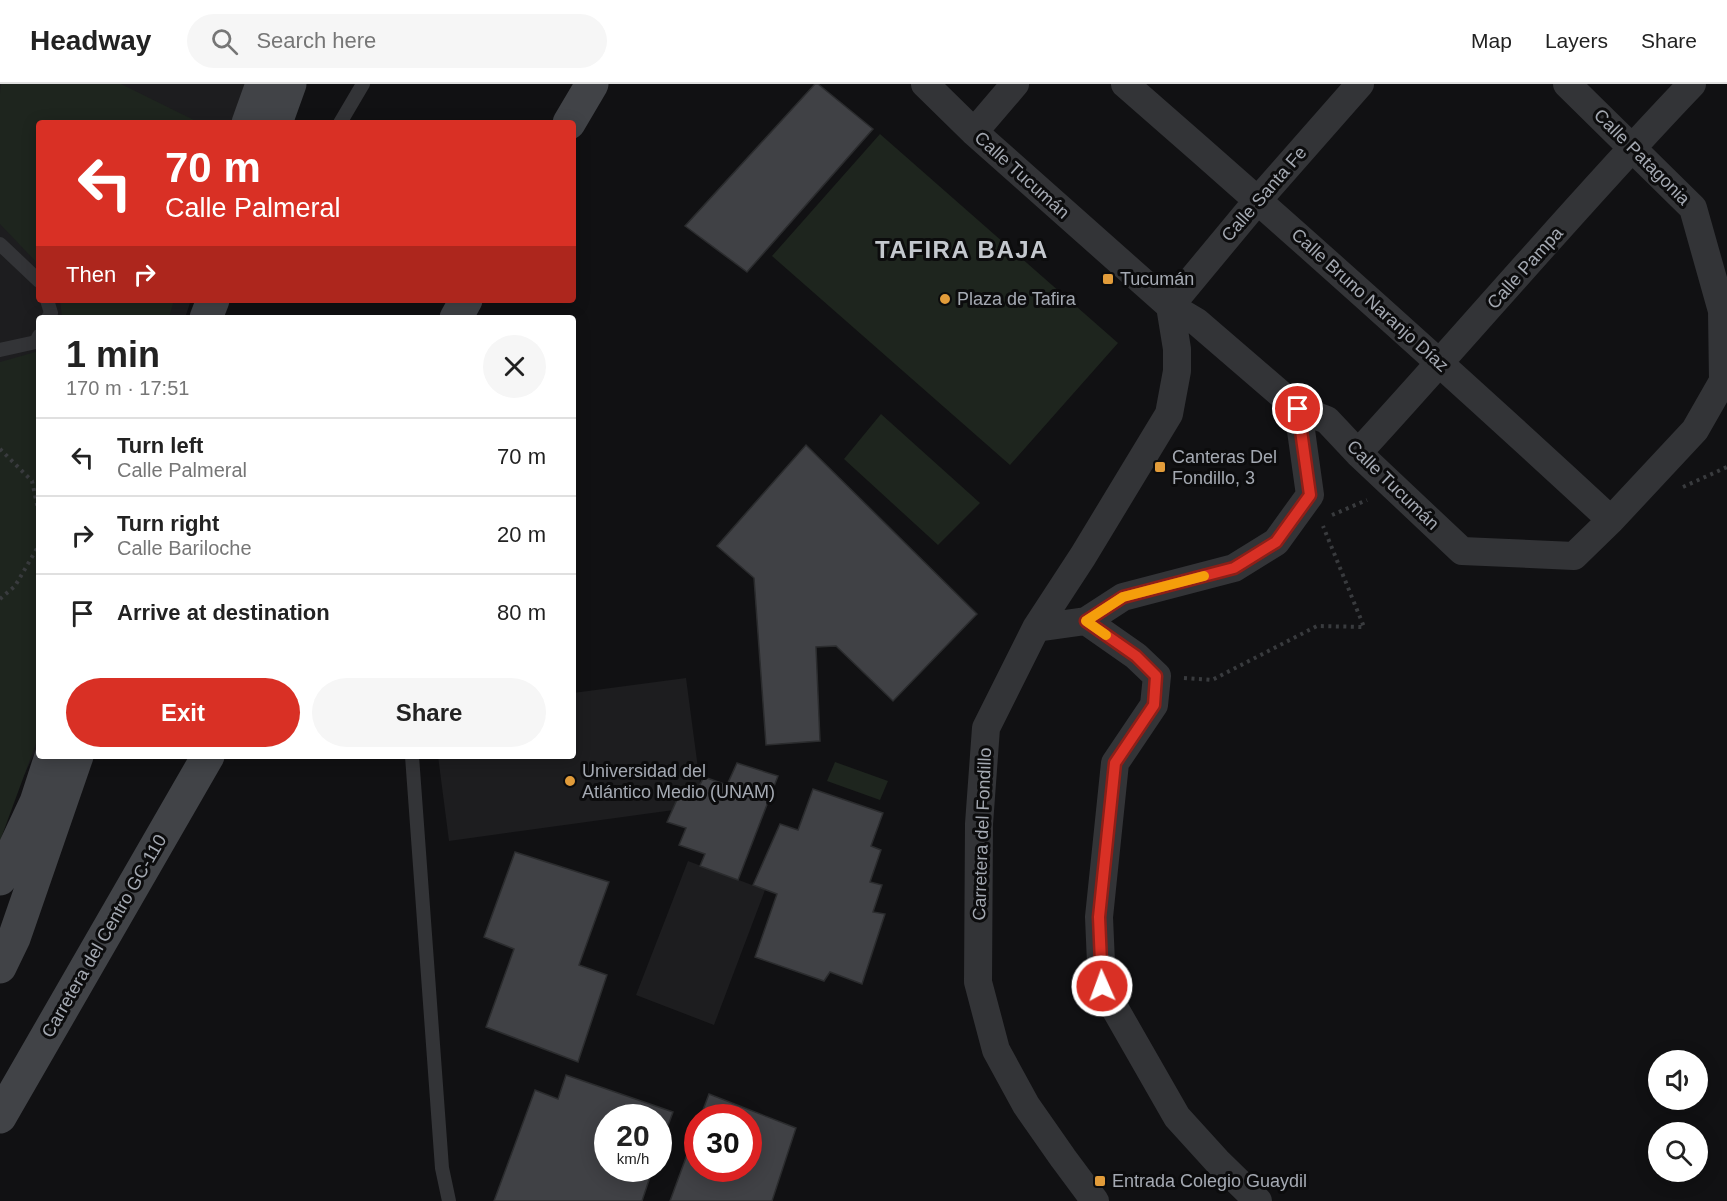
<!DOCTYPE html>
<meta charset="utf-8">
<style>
:root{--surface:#fff;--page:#f6f6f6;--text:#222;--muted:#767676;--line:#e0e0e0;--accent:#d93025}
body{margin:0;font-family:Helvetica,sans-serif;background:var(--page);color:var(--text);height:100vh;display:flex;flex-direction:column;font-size:22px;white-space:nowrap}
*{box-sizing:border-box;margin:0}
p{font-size:20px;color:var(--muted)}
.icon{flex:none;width:33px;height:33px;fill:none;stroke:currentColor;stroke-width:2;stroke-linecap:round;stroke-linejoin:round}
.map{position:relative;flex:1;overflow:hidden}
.sheet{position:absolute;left:36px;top:231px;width:540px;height:444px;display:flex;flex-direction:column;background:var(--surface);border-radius:6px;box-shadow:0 3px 15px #0003}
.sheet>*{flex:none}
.top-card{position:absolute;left:36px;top:36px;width:540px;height:183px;border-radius:6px;box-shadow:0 3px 15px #0003;background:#d93025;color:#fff;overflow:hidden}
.fabs{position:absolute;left:1648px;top:966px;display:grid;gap:12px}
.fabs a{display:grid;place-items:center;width:60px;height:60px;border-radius:50%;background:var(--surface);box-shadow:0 3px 15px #0003;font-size:30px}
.speed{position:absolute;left:594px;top:1020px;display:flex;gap:12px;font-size:30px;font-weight:700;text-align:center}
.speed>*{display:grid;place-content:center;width:78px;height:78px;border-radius:50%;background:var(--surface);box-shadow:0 3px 15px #0003;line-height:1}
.speed small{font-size:15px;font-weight:400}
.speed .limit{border:9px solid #d22;background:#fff;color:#111}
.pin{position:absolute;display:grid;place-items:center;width:51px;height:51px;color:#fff;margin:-26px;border:3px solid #fff;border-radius:50%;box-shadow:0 2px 6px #0007}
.me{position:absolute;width:66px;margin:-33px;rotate:358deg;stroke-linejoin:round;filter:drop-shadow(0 0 4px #0008)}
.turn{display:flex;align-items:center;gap:21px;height:126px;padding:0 30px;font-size:27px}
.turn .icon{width:78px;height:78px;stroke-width:2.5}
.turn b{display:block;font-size:42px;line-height:51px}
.then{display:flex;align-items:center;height:57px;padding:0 30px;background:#0003;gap:12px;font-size:22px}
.round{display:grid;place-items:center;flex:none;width:63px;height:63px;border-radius:32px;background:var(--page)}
.head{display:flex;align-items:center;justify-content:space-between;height:102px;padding:0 30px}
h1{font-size:36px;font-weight:700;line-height:45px}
.action{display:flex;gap:12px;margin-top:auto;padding:12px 30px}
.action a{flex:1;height:69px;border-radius:36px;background:var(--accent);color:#fff;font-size:24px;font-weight:700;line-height:69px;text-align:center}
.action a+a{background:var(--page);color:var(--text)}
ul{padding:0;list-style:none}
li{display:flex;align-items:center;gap:18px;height:78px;padding:0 30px;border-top:2px solid var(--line)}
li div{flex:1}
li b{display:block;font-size:22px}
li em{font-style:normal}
header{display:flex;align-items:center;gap:36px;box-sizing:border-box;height:84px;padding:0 30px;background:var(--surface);border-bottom:2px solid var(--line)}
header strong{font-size:28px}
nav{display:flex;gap:33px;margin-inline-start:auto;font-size:21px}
.search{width:420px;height:54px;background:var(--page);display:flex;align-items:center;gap:15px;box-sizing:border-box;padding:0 21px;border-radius:33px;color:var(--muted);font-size:22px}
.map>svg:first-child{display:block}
.built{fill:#1d1d1f}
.green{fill:#1e251e}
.building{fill:#404145;stroke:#2b2c2e;stroke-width:1.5}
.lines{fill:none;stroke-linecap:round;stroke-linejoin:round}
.path{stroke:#393b3e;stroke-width:4;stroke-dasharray:3 4.5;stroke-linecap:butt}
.service{stroke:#333437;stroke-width:14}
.minor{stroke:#333437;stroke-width:28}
.secondary{stroke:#414347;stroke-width:33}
.route-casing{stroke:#8d1f18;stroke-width:15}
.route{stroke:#d93025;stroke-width:10}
.slow{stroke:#f59e0b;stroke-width:10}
.poi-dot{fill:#e29c3a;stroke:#0c0c0d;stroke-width:2}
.labels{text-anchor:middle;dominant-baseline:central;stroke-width:6;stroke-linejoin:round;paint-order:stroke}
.street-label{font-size:18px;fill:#a4a9b2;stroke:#0c0c0d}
.poi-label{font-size:18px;fill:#a4a9b2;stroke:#0c0c0d;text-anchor:start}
.district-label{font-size:24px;font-weight:bold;letter-spacing:1.5px;fill:#c4c8ce;stroke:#0c0c0d}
</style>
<header>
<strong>Headway</strong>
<div class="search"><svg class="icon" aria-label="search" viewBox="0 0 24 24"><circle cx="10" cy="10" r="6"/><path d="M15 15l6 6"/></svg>Search here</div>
<nav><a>Map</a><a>Layers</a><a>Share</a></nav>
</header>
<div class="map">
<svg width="1727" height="1117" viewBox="0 0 1727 1117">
<rect width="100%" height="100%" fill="#111113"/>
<!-- built -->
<path class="built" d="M0,0H263L250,39H39V216H191L185,234H39V660L0,741Z
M686,594L703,722L449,757L438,672H573V609Z
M688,777L765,806L714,941L636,911Z"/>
<!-- green -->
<path class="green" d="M1,0H121L200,39H39V181L0,140V10Z
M880,50L1118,259L1010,381L772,172Z
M60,216H174L169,234H62Z
M39,267V651L0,757V278Z
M881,330L980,419L938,461L844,375Z
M835,678L888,697L880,716L827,697Z"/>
<!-- building -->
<path class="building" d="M815,0H818L873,45L747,188L685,142Z
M806,361L977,530L893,617L836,562L816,563L820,657L766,661L754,494L717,462Z
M737,679L778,692L738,796L700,782L705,770L679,761L686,744L667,738L683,702L697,706L704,693L727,701Z
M813,705L883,729L871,762L881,766L870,798L882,801L873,828L885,830L862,900L830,888L824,897L755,873L777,810L753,801L780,740L798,746Z
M515,768L609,798L579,881L607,891L578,978L486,943L514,865L484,853Z
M566,991L673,1028L658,1069V1034H608V1084H653L642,1117H494L535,1006L558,1015Z
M709,1010L796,1044L772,1117H670L698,1041V1084H748V1034H700Z"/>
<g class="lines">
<!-- path -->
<path class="path" d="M0,365L32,397L39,430
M1683,403L1727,383
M1332,431L1367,416
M0,515L15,502L39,461
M1184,594L1212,596L1317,542L1364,543L1323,442"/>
<!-- service -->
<path class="service" d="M340,39L363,0
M0,160L39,197
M47,216L51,229L48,234
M0,266L36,258L39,252
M412,672L442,1084L449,1117"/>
<!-- minor -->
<path class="minor" d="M925,0L974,48L1170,222L1197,238L1298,325L1327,336L1358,369L1462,467L1574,472L1611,436L1695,346L1723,297L1722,227L1693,124L1567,0
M1125,0C1289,143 1451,288 1611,436
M974,48L1015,0
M1170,222L1258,116L1360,0
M1358,369C1470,247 1577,120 1692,0
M1086,537L1123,513L1234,484L1276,458L1310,411L1298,325
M1036,544L1086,537L1136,572L1157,592L1154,621L1115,679L1099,833L1102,902L1177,1033L1217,1077L1258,1117
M1095,1117L1063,1074L1026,1021L996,966L978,898L979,740L986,644L1036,544L1083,472L1169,330L1177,287V265L1170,222"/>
<!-- secondary -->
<path class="secondary" d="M248,39L262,0
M276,39L290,0
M569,39L592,0
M206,234L213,216
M456,234L466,216
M0,795L36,718L51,672
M0,883L14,854L77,672
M0,1033L208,672"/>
</g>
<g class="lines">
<defs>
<path id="route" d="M1102,902L1099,833L1115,679L1154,621L1156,592L1136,572L1086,537L1123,513L1234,484L1276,458L1310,411L1298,325"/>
</defs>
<!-- route casing -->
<use href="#route" class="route-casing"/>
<!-- route -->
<use href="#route" class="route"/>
<!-- slow -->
<path class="slow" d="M1106,551L1086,537L1123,513L1204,492"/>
</g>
<!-- markers -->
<g class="poi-dot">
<rect x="1102" y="189" width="12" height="12" rx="3"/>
<circle cx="945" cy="215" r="6"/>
<rect x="1154" y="377" width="12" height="12" rx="3"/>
<circle cx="570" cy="697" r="6"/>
<rect x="1094" y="1091" width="12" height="12" rx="3"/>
</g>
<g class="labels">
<!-- street labels -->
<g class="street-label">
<text transform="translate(1642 73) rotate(45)">Calle Patagonia</text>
<text transform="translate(1022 91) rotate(42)">Calle Tucumán</text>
<text transform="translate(1264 110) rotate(-49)">Calle Santa Fe</text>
<text transform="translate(1525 184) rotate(-48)">Calle Pampa</text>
<text transform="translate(1370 216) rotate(42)">Calle Bruno Naranjo Díaz</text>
<text transform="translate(1393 401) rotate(44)">Calle Tucumán</text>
<text transform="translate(982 750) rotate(-88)">Carretera del Fondillo</text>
<text transform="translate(104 852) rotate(-60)">Carretera del Centro GC-110</text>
</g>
<!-- poi labels -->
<g class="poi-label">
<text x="1120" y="195">Tucumán</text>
<text x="957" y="215">Plaza de Tafira</text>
<text x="1172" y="373">Canteras Del<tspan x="1172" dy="21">Fondillo, 3</tspan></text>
<text x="582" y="687">Universidad del<tspan x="582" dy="21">Atlántico Medio (UNAM)</tspan></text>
<text x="1112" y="1097">Entrada Colegio Guaydil</text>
</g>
<!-- district labels -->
<g class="district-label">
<text x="962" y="165">TAFIRA BAJA</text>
</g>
</g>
</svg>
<div class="fabs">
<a><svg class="icon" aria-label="sound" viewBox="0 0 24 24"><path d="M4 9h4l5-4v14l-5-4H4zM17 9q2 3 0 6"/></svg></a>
<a><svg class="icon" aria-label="search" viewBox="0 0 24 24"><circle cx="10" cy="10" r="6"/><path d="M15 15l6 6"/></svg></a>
</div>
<div class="speed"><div>20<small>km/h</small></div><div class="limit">30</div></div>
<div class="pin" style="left:1298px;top:325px;background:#d93025"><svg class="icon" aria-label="arrive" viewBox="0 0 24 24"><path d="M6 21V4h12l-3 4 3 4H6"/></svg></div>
<svg class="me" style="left:1102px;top:902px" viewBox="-20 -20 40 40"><circle r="17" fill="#d93025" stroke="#fff" stroke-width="3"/><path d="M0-11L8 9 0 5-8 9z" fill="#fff"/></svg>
<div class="top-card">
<div class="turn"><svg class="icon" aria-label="left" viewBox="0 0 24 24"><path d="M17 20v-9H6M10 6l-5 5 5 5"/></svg><div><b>70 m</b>Calle Palmeral</div></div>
<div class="then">Then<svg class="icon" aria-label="right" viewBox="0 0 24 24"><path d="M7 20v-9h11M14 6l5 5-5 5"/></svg></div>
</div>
<section class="sheet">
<div class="head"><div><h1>1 min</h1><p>170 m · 17:51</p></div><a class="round"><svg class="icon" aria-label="close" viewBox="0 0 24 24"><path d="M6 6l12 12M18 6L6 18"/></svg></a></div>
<ul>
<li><svg class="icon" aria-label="left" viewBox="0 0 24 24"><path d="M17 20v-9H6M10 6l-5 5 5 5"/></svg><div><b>Turn left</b><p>Calle Palmeral</p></div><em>70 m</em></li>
<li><svg class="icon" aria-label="right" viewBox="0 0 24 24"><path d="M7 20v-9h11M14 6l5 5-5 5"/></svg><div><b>Turn right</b><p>Calle Bariloche</p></div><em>20 m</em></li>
<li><svg class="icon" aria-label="arrive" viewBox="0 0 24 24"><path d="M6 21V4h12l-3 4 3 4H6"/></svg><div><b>Arrive at destination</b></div><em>80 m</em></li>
</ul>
<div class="action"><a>Exit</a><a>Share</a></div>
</section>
</div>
